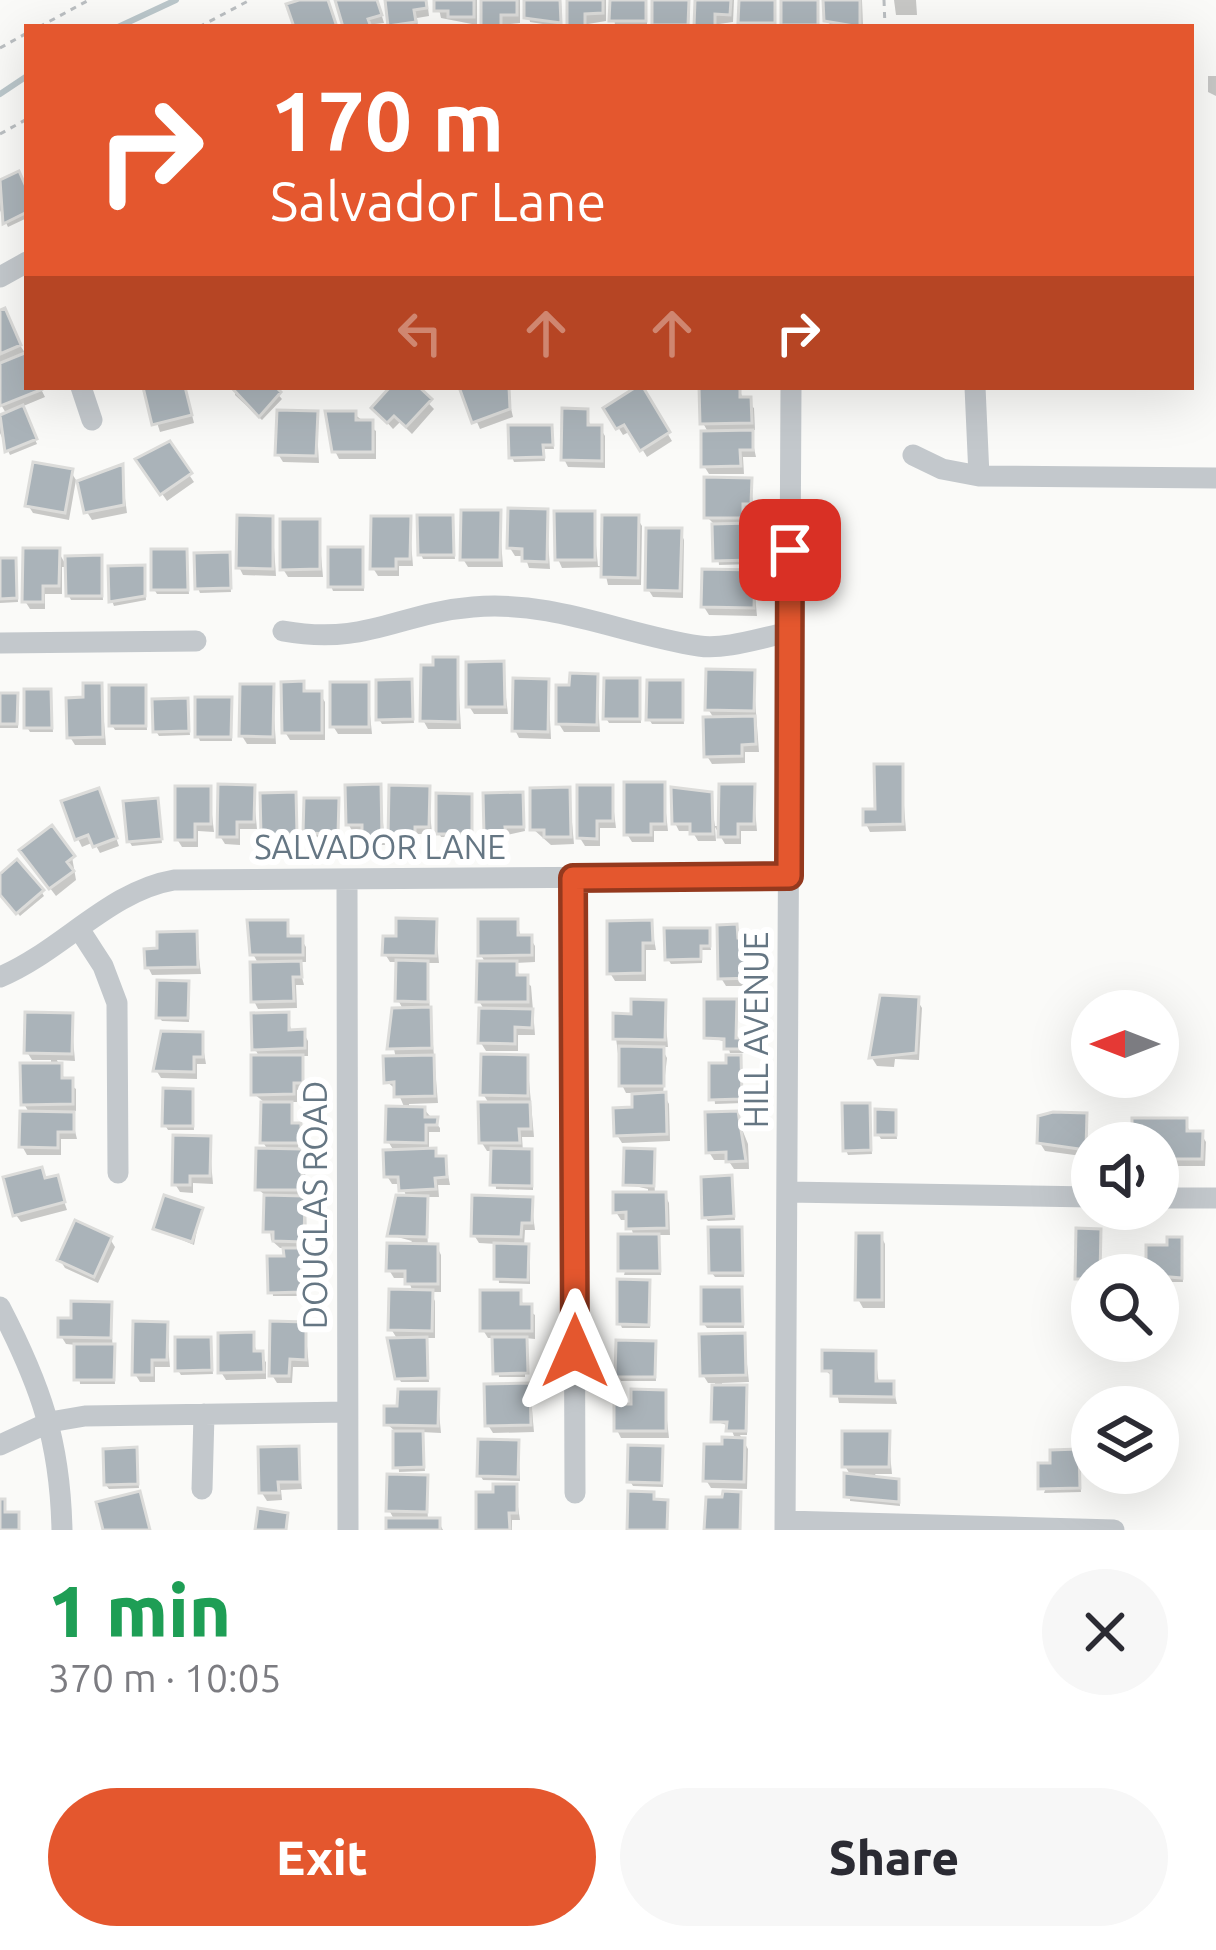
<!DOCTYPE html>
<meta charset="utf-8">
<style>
:root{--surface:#fff;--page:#f7f7f7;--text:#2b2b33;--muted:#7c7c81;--accent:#e4572e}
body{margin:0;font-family:Ubuntu,sans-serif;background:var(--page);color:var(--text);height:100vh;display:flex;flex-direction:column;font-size:45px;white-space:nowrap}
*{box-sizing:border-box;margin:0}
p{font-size:39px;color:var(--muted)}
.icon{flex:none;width:66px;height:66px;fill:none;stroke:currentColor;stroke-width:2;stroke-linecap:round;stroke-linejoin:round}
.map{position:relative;height:1530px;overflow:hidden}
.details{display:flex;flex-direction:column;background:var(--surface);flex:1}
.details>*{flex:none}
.guide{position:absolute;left:24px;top:24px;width:1170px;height:366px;border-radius:0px;box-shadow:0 12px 48px #0002;background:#e4572e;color:#fff;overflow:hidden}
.needle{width:78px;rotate:270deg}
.tools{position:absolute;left:1071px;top:990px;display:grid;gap:24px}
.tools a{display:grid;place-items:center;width:108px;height:108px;border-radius:50%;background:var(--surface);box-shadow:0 12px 48px #0002;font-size:60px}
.pin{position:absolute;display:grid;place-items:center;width:102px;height:102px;color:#fff;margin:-51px;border-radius:24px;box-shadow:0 6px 18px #0006}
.me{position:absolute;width:132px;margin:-66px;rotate:0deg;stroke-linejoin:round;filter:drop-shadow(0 0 9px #0008)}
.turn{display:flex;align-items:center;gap:42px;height:252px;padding:0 48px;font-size:54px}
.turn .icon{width:156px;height:156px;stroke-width:2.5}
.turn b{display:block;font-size:84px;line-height:102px}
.lanes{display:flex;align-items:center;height:114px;padding:0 48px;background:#0003;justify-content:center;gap:60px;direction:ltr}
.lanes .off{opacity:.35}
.round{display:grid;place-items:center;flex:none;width:126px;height:126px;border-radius:63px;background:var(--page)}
.headline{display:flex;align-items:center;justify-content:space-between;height:204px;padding:0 48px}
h1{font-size:72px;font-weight:800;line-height:90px;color:#1e9e55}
.cta{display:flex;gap:24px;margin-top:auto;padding:24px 48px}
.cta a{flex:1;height:138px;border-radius:72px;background:var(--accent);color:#fff;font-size:48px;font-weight:800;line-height:138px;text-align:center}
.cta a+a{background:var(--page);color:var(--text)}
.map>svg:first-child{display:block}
.shadow{fill:#0003}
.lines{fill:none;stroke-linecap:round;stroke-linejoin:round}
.stream{stroke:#bbc7cb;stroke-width:6}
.building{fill:#aab3b9;stroke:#dcdcda;stroke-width:3}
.path{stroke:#bbbfc2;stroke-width:3;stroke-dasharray:6 6;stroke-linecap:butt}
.minor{stroke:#c3c8cc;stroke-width:21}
.route-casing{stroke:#94391e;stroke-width:30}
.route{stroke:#e4572e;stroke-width:21}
.labels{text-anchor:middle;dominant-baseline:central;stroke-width:12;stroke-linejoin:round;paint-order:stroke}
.street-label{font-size:33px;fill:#657683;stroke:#fff}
</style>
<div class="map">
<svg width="1216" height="1530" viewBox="0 0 1216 1530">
<rect width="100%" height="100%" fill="#fafaf8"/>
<!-- shadow -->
<path class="shadow" d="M338,0H377L384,23L347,27Z
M388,0H427L429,16L417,18L418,27H393Z
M437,0H477V25L441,18Z
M484,0H520V23L484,27Z
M527,0H561L562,27L530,22Z
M570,0H606V21L570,27Z
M612,0H647V25H615Z
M655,0H690L689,27H657Z
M698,0H734L733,22L698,27Z
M742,0H776V27H744Z
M784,0H819V27H786Z
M826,0H862L863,27H830Z
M894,0H916L917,15H896Z
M1208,76H1216V96L1208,92Z
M18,175L27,194V218L8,227L0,210V183Z
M0,314L27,356V387H40L45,397L21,407L37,444L10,455L0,433V418L7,415L0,403Z
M146,387H185L194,423L160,432Z
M235,387H271L282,399L262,420L235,395Z
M394,387H413L434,409L412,434L400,422L393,429L374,408Z
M462,387H506L513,417L480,429Z
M702,387H739L743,400L754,408L755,430H750L756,457H743L744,474H709L704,466L709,434L703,423Z
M640,388L672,441L647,457L631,431L623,435L607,409Z
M586,412L591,428H600L605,436V468L568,467L564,459Z
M316,414L319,463L283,462L278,454Z
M354,414L376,431V459H339L335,451Z
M551,428L554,449H544L545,461L514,462L512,457Z
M169,445L194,482L167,501L139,460Z
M121,468L127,513L92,520L87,512L100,472Z
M71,472L76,480L69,520L33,513L28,505Z
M750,481L754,511H746V526L753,531V564L719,565L715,525L707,517Z
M546,512L550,569L529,568L525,556H515L510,548Z
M499,513L503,567H468L463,559Z
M593,514L598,566H604L637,518L642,526L641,585H608L604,567L562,568L558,559Z
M451,518L455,559H423L421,554Z
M272,519L276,576L243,575L239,567Z
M409,519L413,566H399V576H378L373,568Z
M318,522L323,577H288L283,569Z
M680,531L684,540L683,598L653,597L648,589Z
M362,550L364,591H333L331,586Z
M58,551L67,567H62V594H45V609H30L25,601Z
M185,552L189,594H157L154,589Z
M228,555L231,592L200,593L198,588Z
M100,558L103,600H71L69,596Z
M0,561L17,565L18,602L0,603Z
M143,568L146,600L114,606L112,601Z
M753,573L757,616L709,615L704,607Z
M457,660L461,729H428L423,720Z
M502,664L508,714H474L469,706Z
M753,673L759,752H745V763L712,764L707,756L715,720L708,709Z
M596,677L600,732H564L559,724L572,688Z
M638,681L641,723H609L606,718Z
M410,682L414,723L382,724L379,719Z
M548,682L551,739L519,738L515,730Z
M681,683L684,724H652L649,719Z
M302,684L308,694H320L325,702V740H290L285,732Z
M367,685L372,734H338L333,726Z
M101,686L106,745H75L70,737L86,700Z
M272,687L276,744H247L242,736Z
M144,688L147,730H115L112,725Z
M50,692L53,732H30L27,727Z
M0,696L19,701L18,728H0Z
M230,700L232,741H200L198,736Z
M186,701L190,735L159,736L156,731Z
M901,767L906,831L870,832L866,824Z
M663,785L668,831H654V842H632L627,834Z
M753,787L757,831H741V844H725L715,827L716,841H698L692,831H679L675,823L710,795L715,826H721Z
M253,788L257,829H240V845L225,844L220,836Z
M380,788L385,845H370L365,832L353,833L349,825Z
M611,788L616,828H600V846H585L580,838Z
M209,789L214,832L198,831V847H182L177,839Z
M428,789L432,834H418V846H396L391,837Z
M569,790L574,844L551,845L533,829Z
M294,795L298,838L266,839L264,834Z
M521,795L525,831L489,839L487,835Z
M470,797L473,837H441L439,833Z
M102,799L119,846L100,853L94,842L82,847L78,839Z
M156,801L162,843L132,846L129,841Z
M337,801L339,838L309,837L306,832Z
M72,857L76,880L56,896L28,859Z
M0,878L41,891L44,896L20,916L0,893Z
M435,922L439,963H426L438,1103L409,1104V1109H424L440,1128V1132H429V1151L445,1159L450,1185H438L439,1197H425L428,1247H437L441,1255V1292H430L435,1301V1338H424L429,1382H401L390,1361V1341L398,1340L391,1329L413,1293L408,1278H394L389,1270L412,1241L390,1235L407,1199L402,1184H392L387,1176L395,1153L388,1141L405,1109L397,1090L387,1082L396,1059L389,1024H396L404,1011L398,1000L399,962H390L385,954L398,939Z
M517,922L521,938H530L535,946V962L515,963L520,978L531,986L535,1035H518V1051H486L481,1043L485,1011L479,1001L486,964L481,955Z
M286,923L291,939H301L306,947V962H298L304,985H296L297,1008L258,1009L254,1001L259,965L253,954Z
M651,923L656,950H646V981H615L610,973Z
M736,927L740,941H752L757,949L758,986H726L721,978Z
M708,931L711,950H702V963L671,964L668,959Z
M196,934L201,974L152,975L148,967Z
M187,984L189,1022L162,1021L159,1017Z
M883,998L917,1000L922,1008L919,1060L895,1059L894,1067L877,1066L872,1058Z
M735,1002L737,1041L744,1053H730L727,1042L707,1037Z
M664,1003L668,1047H661L667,1058L663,1093L669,1104L670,1141L622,1143L617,1135L635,1110V1093H626L622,1085L616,1038L634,1017Z
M287,1015L292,1033L303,1032L308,1041V1056H300L306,1090H297V1102H289L293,1126L302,1130L298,1147L305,1160L307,1249L280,1248L271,1240L267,1197L258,1189L269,1152L263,1142L264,1102L254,1094L260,1058L255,1049Z
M71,1016L75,1061L57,1060L65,1081L76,1089V1111H70L77,1139H61V1155H27L22,1146L30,1114L24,1104L51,1066V1060H32L27,1052Z
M201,1035L206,1064H197V1079L161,1078L156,1070Z
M527,1058L534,1137H522L523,1152L533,1157V1190L496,1189L494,1151H487L482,1143L490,1105L483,1094Z
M740,1059L743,1103L715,1104L712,1066Z
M192,1092L194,1130H168L165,1125Z
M868,1106L872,1154L848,1155L846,1150Z
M894,1113L897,1139H881L878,1134Z
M736,1114L748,1144L749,1169H734L728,1160H714L709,1152Z
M1085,1116L1089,1157L1045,1151L1040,1143Z
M1186,1121L1190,1134H1201L1206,1142L1205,1166H1162L1158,1143H1135Z
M209,1139L213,1184L193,1183V1193L180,1192L175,1184Z
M653,1152L655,1195H665L669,1203L670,1235H657L661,1275H624L634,1237L629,1220H621L616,1212L648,1195V1189L626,1184Z
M41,1171L46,1180L56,1178L67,1210L21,1222L16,1215Z
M731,1178L735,1220L708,1221L705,1217Z
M531,1200L535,1230H525L524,1246L530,1251V1284L499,1283L497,1244L479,1243L474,1235Z
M201,1210L194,1245L156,1229Z
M740,1230L744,1277H715L712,1273Z
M1099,1231L1101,1275L1081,1283L1078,1278Z
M881,1236L885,1244V1308H863L858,1299Z
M110,1239L115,1247L98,1283L65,1268L60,1260Z
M1181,1240L1183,1282H1158L1170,1248Z
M300,1251L303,1296H273L270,1258Z
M648,1282L650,1328H622L620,1323Z
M741,1290L744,1328H707L704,1324Z
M519,1293L524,1307L535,1315V1339L525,1338V1377H499L495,1338H488L483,1330Z
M110,1305L115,1384H80L77,1345L66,1344L61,1336L74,1321Z
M166,1325L170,1367H155V1382H140L135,1374Z
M305,1325L309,1367H293L292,1383H277L272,1375Z
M252,1336L257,1354L266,1362V1379L226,1380L221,1372Z
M744,1337L749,1382L722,1383V1388L748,1393L747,1435H740L748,1449L747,1489L711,1488L706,1480L725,1447L736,1441L730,1426L714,1421L715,1383H708L703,1375Z
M210,1340L213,1374L181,1375L178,1370Z
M654,1344L656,1381H621L618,1376Z
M875,1354L879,1384H892L897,1404L839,1403L834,1378L825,1370Z
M530,1388L534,1432L493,1433L488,1425Z
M437,1392L441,1433L421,1432L425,1471L399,1472L396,1432L387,1424L400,1409Z
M664,1393L669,1438H621L617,1430L634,1407Z
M888,1434L892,1474H875L880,1482H898L900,1506L850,1501L851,1476L845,1466Z
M518,1443L520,1481L483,1480L480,1475Z
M297,1449L302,1489L281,1490L282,1500L267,1501L262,1493Z
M661,1449L663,1487L633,1486L630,1481Z
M135,1450L139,1488L109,1489L106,1485Z
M1078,1452L1081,1492L1044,1493L1053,1466Z
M426,1478L428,1521H438L443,1530H389L395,1521L389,1510Z
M515,1487L520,1520H512V1530H479L496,1495Z"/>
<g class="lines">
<!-- stream -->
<path class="stream" d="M118,27L176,0
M0,94L27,76"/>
</g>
<!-- building -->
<path class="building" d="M299,0H328L337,27H294L286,4Z
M335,0H377L382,15L368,19L371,27H343Z
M385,0H426L427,8L414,10L416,22L388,26Z
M434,0H474V17H448V11H434Z
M481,0H517V15H501V27H481Z
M524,0H560L561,23L524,18Z
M567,0H603V13L585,14V27H567Z
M610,0H646V21H609Z
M652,0H689L688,25H652Z
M695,0H731L730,15L715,14V27H694Z
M739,0H775V23H738Z
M781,0H818V25H781Z
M823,0H860V27L824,21Z
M19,171L27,189V212L3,224L0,180Z
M5,308L21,345L0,354V310Z
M27,352V387L43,389L0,406V363Z
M143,387H185L192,415L152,425Z
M231,387H276L281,392L259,417Z
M390,387H419L432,399L406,427L394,416L387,423L371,408Z
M459,387H509L510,409L472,423Z
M636,387H643L670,432L640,451L624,425L616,429L603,408Z
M699,387H740V397H751L752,423L700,424Z
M23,405L37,439L5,452L0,415Z
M562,408L588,409V425H602V461L561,460Z
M277,410L318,411L316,456L275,455Z
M325,411H356V420H373V452H332Z
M508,425H552L553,445H543L544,457L509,458Z
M753,430V450H740L741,466L701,467V431Z
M170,441L192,473L160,495L135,459Z
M33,462L73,469L65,513L25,506Z
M123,464L124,505L84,513L77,481Z
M704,477L752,478L751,504H743V518H704Z
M508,508L548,509L547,562L522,561V549L507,548Z
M461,510H501L500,560H460Z
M554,511H595V560H555Z
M237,515L273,516V569L236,568Z
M417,515H453L454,555H418Z
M602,515H639L638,578L601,577Z
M371,516H411L410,559H396V569H370Z
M280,519H320V569L280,570Z
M752,523V560L713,561L712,524Z
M646,528H682L680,591L645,590Z
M328,547H363V587H328Z
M23,548H60L59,586H43V602H22Z
M151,549H187L188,590H151Z
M230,552L231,588L195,589L194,553Z
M102,555V596H66L65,556Z
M0,558H16L17,598L0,599Z
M145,565V596L109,602L108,566Z
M702,569L755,570L754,608L701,607Z
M433,657H458V722L420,721L421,665H433Z
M504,661L505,707H466V662Z
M706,669L755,670L754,711L705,710Z
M570,673L598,674L597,725L556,724V685H569Z
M513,678L549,679L548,732L512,731Z
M604,678H640V719H603Z
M412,679L413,719L376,720V680Z
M647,680H683V720H646Z
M304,681V691H322V733H282L281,682Z
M330,682H369V727H330Z
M83,683H102L103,737L67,738L66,698L83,697Z
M240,684H274L273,737L239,736Z
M109,685H146V726H109Z
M24,689H51L52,728H24Z
M0,693H18L17,724H0Z
M195,697H232L231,737H195Z
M188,698L189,731L153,732L152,699Z
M755,716L756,744L742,745V756L704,757L703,717Z
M874,764H903V824L863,825V809H875Z
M624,782H665V824H651V835H624Z
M218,784L255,785L254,822H237V837H217Z
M381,784L382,837L362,838V825H346L345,785Z
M719,784H755L754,824H738V837H718Z
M389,785L430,786L429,827H415V839L388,838Z
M577,785H613V821H597V839L577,838Z
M175,786H211V824H195V840H175Z
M570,787L571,837H544V830H530V788Z
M671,787L712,792L713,834H690V824H672Z
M99,788L117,838L93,847L88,835L75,840L61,801Z
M296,792L297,834L261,835L260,793Z
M523,792L524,827H505L506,835H484L483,793Z
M436,793L472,794V834H436Z
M158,798L162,839L127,842L123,801Z
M304,798H339L338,834L303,833Z
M52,825L75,856L67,862L74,871L49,889L19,850Z
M17,859L44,890L16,914L0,895V874Z
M396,918L437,919L436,956L382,955L383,936H396Z
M478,919H518V935H532V955L478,956Z
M247,920H288V936H303V955H250Z
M652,920L653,943H643V973L607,974V921Z
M737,924L738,938H754L755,978L718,979L717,925Z
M664,928H710V946H701V959L665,960Z
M197,931L198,967L145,968L144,949L157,948V932Z
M396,960L428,961V1002L395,1001Z
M301,961L302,977H293L294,1001L251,1002L250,962Z
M477,961H517V975H528V1002H476Z
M157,980L189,981L188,1018H156Z
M880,995L919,997L916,1053L869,1058Z
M631,999L666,1000L665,1040L613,1039V1013L631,1014Z
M704,999H737L736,1038H743V1049H724V1039L704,1038Z
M431,1007L432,1048L387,1049L392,1008Z
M479,1008L533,1009L532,1028L515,1027V1044L478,1043Z
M25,1012L73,1013L72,1054L24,1053Z
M289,1012V1030L305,1029V1048L252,1050L251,1013Z
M161,1031L203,1032V1057H194V1072L153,1071Z
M619,1046L664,1047V1086H619Z
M481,1054L528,1055V1096L480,1095Z
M251,1055H303V1083H294V1094L251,1095Z
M434,1055L435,1096L394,1097V1082L384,1083L383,1056Z
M726,1055H741L742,1099L709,1100V1063H726Z
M20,1063H62V1078H73V1104L21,1105Z
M163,1088L193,1089V1126H162Z
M666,1092L667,1134L614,1136L613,1108L632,1107V1094Z
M261,1102H292V1123H301V1143H260Z
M478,1102H530L531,1129H519L520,1143H479Z
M842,1103H870L871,1150L843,1151Z
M386,1106L425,1107V1117H438L437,1125H426V1143L385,1142Z
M875,1109L896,1110V1135H875Z
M20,1111L74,1112V1132H58V1148L19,1147Z
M738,1111L746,1161L726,1162V1152L706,1153L705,1112Z
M1053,1112L1087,1113L1086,1150L1037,1143L1038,1116Z
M1132,1118H1187V1131H1203L1202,1159H1158V1143H1132Z
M173,1135L211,1136L210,1176H190V1185H172Z
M256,1148L302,1149V1190H255Z
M436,1148V1156H446L447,1177L435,1178L436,1189L399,1191L398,1177H384L383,1150Z
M491,1148L532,1149V1186L490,1185Z
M624,1148L655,1149L654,1186L623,1185Z
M42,1167L45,1178L58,1175L65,1202L13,1216L3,1177Z
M732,1175L734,1216L702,1218L701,1177Z
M613,1192H666L667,1228L626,1229V1212L613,1213Z
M164,1195L203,1208L192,1242L153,1229Z
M264,1195L305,1196L304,1242L273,1241V1232H263Z
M396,1195L428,1196L427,1237L387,1236Z
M472,1195L533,1197L532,1223H522L521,1237L471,1236Z
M75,1220L112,1237L94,1277L57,1260Z
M708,1227H742L743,1273H709Z
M1076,1228L1101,1229L1100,1275L1092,1279H1075Z
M856,1233H882V1300H855Z
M618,1234H659L660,1271H618Z
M1167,1237H1182V1278L1146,1275V1245H1167Z
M387,1243L438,1244V1284H405V1271H386Z
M494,1243L529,1244L528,1280L494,1279Z
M283,1248H301L302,1292L268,1293L267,1256H284Z
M617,1279L650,1280L649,1325L617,1324Z
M701,1287H742L743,1324H701Z
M389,1289L433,1290L432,1331L388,1330Z
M480,1290H521V1304H532V1331H480Z
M71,1301L112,1302L111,1338L58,1337V1318H71Z
M133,1321L168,1322L167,1360H152V1375H132Z
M270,1321L306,1322V1360L290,1359L289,1376H269Z
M254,1332V1351H263L264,1372L218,1373V1333Z
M745,1333L746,1375L700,1376L699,1334Z
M175,1337H211L212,1370L175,1371Z
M427,1337L428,1378L395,1379L387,1338Z
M492,1337H527L528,1373L493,1374Z
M616,1340L656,1341L655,1377H615Z
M74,1344H115L114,1380H74Z
M822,1350L876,1351V1381H894V1397L831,1396V1371H822Z
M530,1383L531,1425L485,1426L484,1384Z
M712,1385H747L746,1431H726L727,1422H711Z
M398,1389H439L438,1426L384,1425V1406H397Z
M631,1389L666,1390V1431H614V1404H631Z
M393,1431H423L424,1467L393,1468Z
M842,1431H890L889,1467H842Z
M722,1437L745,1438L744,1482L703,1481L704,1444H722Z
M478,1439L519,1440L518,1477L477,1476Z
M628,1445L663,1446L662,1483L627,1482Z
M299,1446L300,1482H278L279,1493H259L258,1447Z
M137,1447L138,1484L104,1485L103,1449Z
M1079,1449L1080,1488L1038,1489V1463H1050V1450Z
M844,1473L899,1479V1502L844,1497Z
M387,1474L428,1475L427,1512L386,1511Z
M493,1484H517V1513H509L510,1530H476V1492H493Z
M140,1491L150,1530H103L96,1502Z
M628,1491L654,1492V1499L668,1500L667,1530H627Z
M723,1491L741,1492L740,1530H704L706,1497H722Z
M0,1499H5V1512H19V1530H0Z
M258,1508L288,1513L286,1530H255Z
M386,1518H440V1530H386Z"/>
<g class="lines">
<!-- path -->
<path class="path" d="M884,0L885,27
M39,27L89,0
M199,27L250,0
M0,48L27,33
M0,134L27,119"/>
<!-- minor -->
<path class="minor" d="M0,277L27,262
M81,387L92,420
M975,387L979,476
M913,455L942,469L979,476L1216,478
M283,631C367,646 398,613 473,607C554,600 621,634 699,646C726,650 763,637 790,632
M0,643L196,641
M573,878L575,1493
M347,879L348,1530
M81,932L103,966L117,1003L118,1173
M0,977C62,951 109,891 174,880L789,876
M787,1192L1092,1197
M1158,1198H1216
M0,1307C41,1386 60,1441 62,1530
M0,1445L50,1422L85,1416L347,1412
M202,1489L204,1414
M785,1521L1114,1530
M785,1530L791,387"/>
</g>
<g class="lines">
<defs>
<path id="route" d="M575,1351L573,878L789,876L790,550"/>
</defs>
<!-- route casing -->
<use href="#route" class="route-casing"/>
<!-- route -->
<use href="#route" class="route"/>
</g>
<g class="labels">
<!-- street labels -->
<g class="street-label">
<text x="380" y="846">SALVADOR LANE</text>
<text transform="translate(755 1030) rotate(-90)">HILL AVENUE</text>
<text transform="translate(314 1205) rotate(-90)">DOUGLAS ROAD</text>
</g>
</g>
</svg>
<div class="tools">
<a><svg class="needle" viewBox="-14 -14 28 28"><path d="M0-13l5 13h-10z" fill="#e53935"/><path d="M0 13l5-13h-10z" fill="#7c7c81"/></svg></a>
<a><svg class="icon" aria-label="sound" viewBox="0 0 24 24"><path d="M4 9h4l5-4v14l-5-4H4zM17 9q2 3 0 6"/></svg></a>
<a><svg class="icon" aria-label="search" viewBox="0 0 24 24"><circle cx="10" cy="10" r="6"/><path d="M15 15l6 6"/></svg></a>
<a><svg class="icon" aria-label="layers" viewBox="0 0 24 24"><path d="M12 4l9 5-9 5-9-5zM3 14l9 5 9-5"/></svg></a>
</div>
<div class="pin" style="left:790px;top:550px;background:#d93025"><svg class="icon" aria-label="arrive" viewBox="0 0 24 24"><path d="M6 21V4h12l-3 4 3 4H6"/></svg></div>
<svg class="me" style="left:575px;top:1351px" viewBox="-20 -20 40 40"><path d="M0-17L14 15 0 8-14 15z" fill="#e4572e" stroke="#fff" stroke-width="4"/></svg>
<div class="guide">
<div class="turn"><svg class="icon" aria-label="right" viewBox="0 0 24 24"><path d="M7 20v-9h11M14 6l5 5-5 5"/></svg><div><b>170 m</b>Salvador Lane</div></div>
<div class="lanes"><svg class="icon off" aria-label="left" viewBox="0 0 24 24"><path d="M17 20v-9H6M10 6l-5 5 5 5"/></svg><svg class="icon off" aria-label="ahead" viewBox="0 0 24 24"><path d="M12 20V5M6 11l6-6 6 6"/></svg><svg class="icon off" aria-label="ahead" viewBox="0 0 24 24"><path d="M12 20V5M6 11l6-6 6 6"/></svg><svg class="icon" aria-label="right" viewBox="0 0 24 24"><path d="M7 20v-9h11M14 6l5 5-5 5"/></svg></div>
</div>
</div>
<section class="details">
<div class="headline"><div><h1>1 min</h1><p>370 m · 10:05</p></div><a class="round"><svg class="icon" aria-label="close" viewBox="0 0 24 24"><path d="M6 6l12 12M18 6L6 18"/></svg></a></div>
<div class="cta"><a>Exit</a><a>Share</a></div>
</section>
